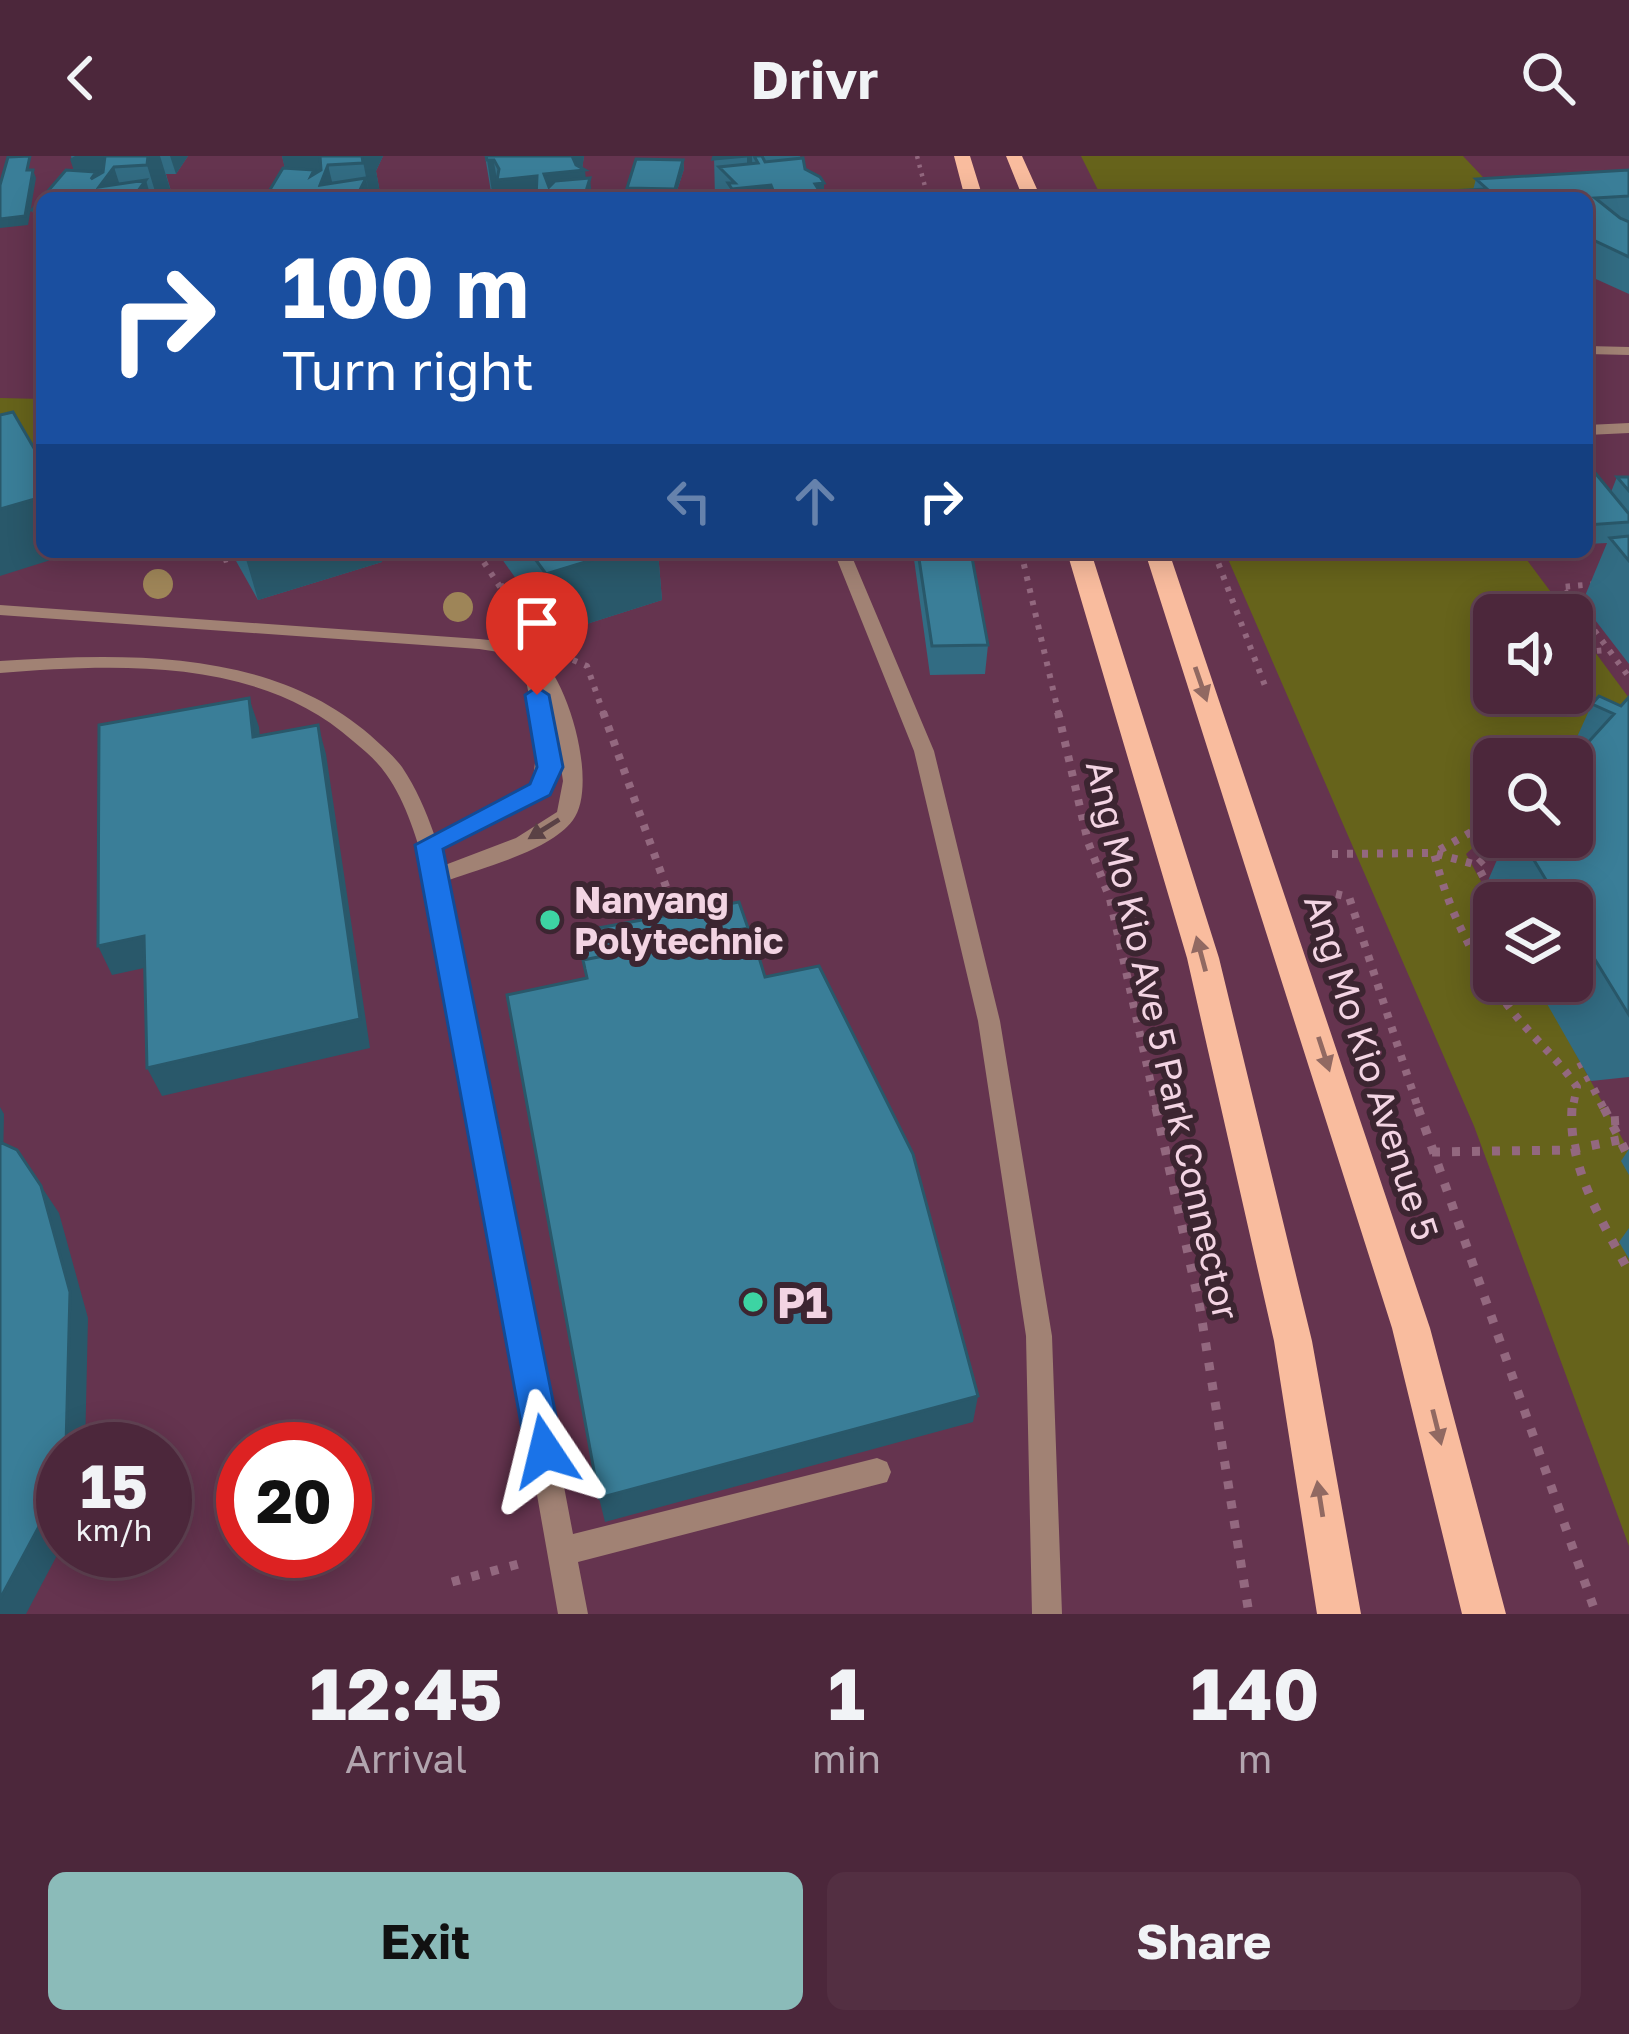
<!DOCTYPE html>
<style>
:root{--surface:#4c273b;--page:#532f42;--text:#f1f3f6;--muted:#b2a5af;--line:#634455;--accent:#8bbbb9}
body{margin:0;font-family:"Golos Text",sans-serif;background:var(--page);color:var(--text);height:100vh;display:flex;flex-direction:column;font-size:45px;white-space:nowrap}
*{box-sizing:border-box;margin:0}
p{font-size:39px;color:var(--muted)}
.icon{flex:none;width:66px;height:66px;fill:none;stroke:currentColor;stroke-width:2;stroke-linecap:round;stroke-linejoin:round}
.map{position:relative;height:1458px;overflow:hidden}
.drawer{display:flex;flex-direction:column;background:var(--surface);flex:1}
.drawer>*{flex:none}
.top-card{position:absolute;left:36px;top:36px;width:1557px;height:366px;border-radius:18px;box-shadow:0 6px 30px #0003,0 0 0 3px var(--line);background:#1a4fa0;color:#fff;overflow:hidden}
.controls{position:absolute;left:1473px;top:438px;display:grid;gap:24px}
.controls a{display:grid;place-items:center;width:120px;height:120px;border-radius:18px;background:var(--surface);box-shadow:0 6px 30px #0003,0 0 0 3px var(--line);font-size:60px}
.speed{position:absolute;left:36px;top:1266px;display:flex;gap:24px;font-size:60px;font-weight:700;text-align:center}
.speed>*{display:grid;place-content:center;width:156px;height:156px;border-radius:50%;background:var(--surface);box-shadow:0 6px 30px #0003,0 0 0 3px var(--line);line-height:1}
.speed small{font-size:30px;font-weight:400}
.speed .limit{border:18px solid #d22;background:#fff;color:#111}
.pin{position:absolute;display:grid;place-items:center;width:102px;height:102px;color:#fff;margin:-123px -51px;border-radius:50% 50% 50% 0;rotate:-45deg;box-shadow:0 0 12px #0007}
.pin .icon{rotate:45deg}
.me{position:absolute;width:132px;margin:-66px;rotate:350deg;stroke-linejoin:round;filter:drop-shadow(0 0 9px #0008)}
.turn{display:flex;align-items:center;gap:42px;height:252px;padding:0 48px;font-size:54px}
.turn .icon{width:156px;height:156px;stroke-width:2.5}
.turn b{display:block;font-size:84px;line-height:102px}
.lanes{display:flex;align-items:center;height:114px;padding:0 48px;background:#0003;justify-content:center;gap:60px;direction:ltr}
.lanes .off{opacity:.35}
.eta{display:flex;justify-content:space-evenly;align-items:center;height:204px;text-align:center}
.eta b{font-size:72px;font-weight:700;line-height:84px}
.action{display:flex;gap:24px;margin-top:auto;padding:24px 48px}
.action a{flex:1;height:138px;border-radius:18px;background:var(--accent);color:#111;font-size:48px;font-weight:700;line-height:138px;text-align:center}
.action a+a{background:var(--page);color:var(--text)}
header{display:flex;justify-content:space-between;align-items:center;height:156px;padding:0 48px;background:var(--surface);font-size:54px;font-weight:700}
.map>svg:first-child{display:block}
.green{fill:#66631b}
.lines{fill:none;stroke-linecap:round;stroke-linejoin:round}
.path-far3{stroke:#93687f;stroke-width:4.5;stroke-dasharray:3 6;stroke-linecap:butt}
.path-far2{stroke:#93687f;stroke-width:6;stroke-dasharray:4.5 8;stroke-linecap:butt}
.path-far1{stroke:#93687f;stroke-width:8;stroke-dasharray:6 9;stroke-linecap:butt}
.path{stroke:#93687f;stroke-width:9;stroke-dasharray:8 12;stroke-linecap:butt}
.service{fill:#a18274;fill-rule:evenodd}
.minor{fill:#a18274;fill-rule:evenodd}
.primary{fill:#f9bc9e;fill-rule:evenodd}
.tree{fill:#9e8558}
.wall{fill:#326c83}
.shaded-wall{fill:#29586a}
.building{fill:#3a7e98;stroke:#29586a;stroke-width:3}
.oneway{fill:#916962}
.oneway2{fill:#5a4145}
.route{fill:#1a73e8;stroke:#114b97;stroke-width:3}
.poi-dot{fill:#3dd4a3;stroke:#3c2531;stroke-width:4.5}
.labels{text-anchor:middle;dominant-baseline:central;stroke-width:12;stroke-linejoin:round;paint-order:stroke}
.poi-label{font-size:36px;font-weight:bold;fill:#f3d4e3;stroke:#3c2531;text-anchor:start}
.street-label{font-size:36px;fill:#f3d4e3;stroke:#3c2531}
.near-poi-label{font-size:42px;font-weight:bold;fill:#f3d4e3;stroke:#3c2531;text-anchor:start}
</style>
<header><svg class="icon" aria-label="back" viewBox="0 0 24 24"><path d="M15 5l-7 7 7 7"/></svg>Drivr<svg class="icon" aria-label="search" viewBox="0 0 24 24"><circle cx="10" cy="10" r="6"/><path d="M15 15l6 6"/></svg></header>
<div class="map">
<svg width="1629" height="1458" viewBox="0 0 1629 1458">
<rect width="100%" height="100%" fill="#65344f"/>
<!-- green -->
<path class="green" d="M1081,0H1463L1496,35L1102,42Z
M0,242L42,243V311L0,316Z
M1225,396H1521L1568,459H1494V537H1572V465L1629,542L1570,603H1494V672L1466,698L1494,749V825H1536L1629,995V1390L1474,970Z"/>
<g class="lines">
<!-- path-far3 -->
<path class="path-far3" d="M917,0L928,42"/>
<!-- path-far2 -->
<path class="path-far2" d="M216,396L221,405L234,401
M477,396L524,467
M1021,396L1059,559
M1214,396L1267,535
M1595,428L1562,431L1629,521
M500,431L518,426
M1572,497L1607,494
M573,504L587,510L604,559
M1489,506L1494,505"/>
<!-- path-far1 -->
<path class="path-far1" d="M603,556L678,764
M1058,556L1088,686L1110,743L1157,955
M1476,623L1482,670L1434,697C1449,759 1480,817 1521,866C1540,888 1561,907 1577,931L1572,955
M1332,698L1434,697L1477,709
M1336,738L1349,741L1419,955
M1497,747L1477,709L1508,681
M1580,906L1605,955"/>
<!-- path -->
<path class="path" d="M1156,952L1200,1152L1249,1458
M1418,952L1596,1458
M1572,952C1568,1013 1602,1064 1629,1116
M1604,952L1629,1002
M1611,965L1629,964
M1432,996L1569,994L1619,984
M452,1426L526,1406"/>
<!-- service -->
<path class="service" d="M1587,190L1629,191V199L1587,198Z
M834,396H850L934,595L1000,865L1052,1180L1062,1458H1032L1026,1180L978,865L914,595Z
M0,449L479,483C496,485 518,485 533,494C568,518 599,629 573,664C550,695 484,711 449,724L573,1378L877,1302L887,1306L891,1316L887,1326L578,1406L588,1458H558L428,720C417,685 407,647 386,618C377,605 365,595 353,585C259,501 118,508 0,517V505C124,497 270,492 370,579C381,589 393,599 402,611C416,632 426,655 434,678L532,629L538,585L522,504L511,498L479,493L0,459ZM555,571L563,625L557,656L516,682L445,709L439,692L548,638L558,601Z"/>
<!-- minor -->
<path class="minor" d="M1629,267V277L1587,279V269Z"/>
<!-- primary -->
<path class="primary" d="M954,0H970L983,42H965Z
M1006,0H1022L1041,42H1023Z
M1067,396H1091L1219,802L1312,1185L1361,1458H1317L1274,1185L1187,802Z
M1145,396H1169L1430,1172L1506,1458H1462L1392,1172Z"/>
</g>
<!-- trees -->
<g class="tree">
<circle cx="158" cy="428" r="15"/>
<circle cx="458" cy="451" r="15"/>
</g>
<!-- wall -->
<path class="wall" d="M71,0H188L176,18H166L173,42H42L74,14Z
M282,0H383L376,15L381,42H265L285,12Z
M485,0H584L582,13L592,42H492Z
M714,0H800L805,13L824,42H715Z
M683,4L684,13L675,41L627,40V32Z
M1629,14V138L1587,119V42L1473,34L1476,23Z
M42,42V82L32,54Z
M1587,307L1611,336L1617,321H1629V508L1582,447L1607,387L1587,388Z
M231,396H380L382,406L258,444Z
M497,396H658L662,444L555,478Z
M913,396H971L988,489L985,518L930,519Z
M1629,541V921L1591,925L1534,825H1572V747H1494V755L1483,736L1507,681H1572V603H1567L1592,548L1621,550Z
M1629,993V1019L1621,1005Z
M1629,1072V1103L1619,1086Z"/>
<!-- shaded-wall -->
<path class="shaded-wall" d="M75,0H119L114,11L124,42H83L70,3Z
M148,0H160L173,42H157L147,9Z
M170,0H188L176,18Z
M282,0H323L328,9L336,42L289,30Z
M362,0H383L376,15L381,42H370Z
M493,0L500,42H493L487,4Z
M570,0H584L582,14H585L587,34L590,22L592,42H547L544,18Z
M747,0H752L753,31L771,29V42H732V33L747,31Z
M683,4L684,13L675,41V33Z
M499,13L536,20L540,42H500L497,24Z
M33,14L36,22L28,69L0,72V63Z
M366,22L370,42H356Z
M146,24L151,42H133Z
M824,27V42H822L815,28Z
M42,341V396H76L0,420V353Z
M244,396H380L382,406L258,444Z
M618,396H658L662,444L555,478L546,418Z
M249,542L259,571L263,610L253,581Z
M318,569L326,598L370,892L162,940L147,912Z
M144,780L158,809L112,819L98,790Z
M0,951L4,958L3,1007L0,1002Z
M41,1030L59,1057L88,1162L85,1293H65Z
M978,1240L973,1266L605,1366L599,1342Z
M63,1298V1388L26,1458H0V1443Z"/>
<!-- building -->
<path class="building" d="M30,0L27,14H33L25,60L0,63V29L8,1Z
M105,0H148L147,9L114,11L99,31L146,24L133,42H42L66,14L96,16L91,23L103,16Z
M320,0H362L363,7L328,9L320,29L366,22L356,42H265L283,12L314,14L311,20L321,14Z
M486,0H572L576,9L585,14L544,18L549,31L555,25L590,22L584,42H536L537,20L497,24L499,13L494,4H487Z
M714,0H747L713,3Z
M754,0H762L765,6L803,2L805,13L820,21L824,27L815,28L822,39L776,42L771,29L732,33L728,27H735L719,11L758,7Z
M636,3L683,4L675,33L627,32Z
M1629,14V40L1595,42L1620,62L1629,66V101L1587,81V42H1315L1487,33L1476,23Z
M498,38H520L527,42H496Z
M42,42V54H32Z
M13,256L42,306V341L0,353V259Z
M1587,307L1629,358V366L1587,369Z
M1617,321H1629V335Z
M1629,380V405L1610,382Z
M530,396H618L546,418Z
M918,396H971L988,489L932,490Z
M1599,540L1621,550L1629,541V859L1572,766V747H1560L1520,681H1572V604L1614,558L1592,548Z
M249,542L253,581L318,569L360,863L147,912L144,780L98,790L99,569Z
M739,746L748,772L583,804L585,813L577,776Z
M750,772L765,821L819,810L913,998L978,1240L599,1342L507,839L587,822L583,804Z
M0,986L17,994L41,1030L70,1136L66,1290L43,1363L0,1443Z"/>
<!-- one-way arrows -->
<defs><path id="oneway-solid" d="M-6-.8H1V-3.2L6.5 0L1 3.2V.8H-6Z" transform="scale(3)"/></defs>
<g class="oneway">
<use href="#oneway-solid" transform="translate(1201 528) rotate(71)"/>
<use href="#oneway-solid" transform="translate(1201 798) rotate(-105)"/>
<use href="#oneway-solid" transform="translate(1324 898) rotate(72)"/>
<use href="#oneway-solid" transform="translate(1437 1271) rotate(76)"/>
<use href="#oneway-solid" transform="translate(1320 1343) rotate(-99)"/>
</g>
<use class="oneway2" href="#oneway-solid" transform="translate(544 673) rotate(148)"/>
<!-- route -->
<path class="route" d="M537,531L549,539L563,611L550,639L443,693L563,1295L558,1308L545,1313L532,1308L526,1295L415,689L530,628L537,611L525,539Z"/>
<!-- markers -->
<g class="poi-dot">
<circle cx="550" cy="764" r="12"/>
<circle cx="753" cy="1146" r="12"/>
</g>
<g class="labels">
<!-- poi labels -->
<g class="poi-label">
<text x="574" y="743">Nanyang<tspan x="574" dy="41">Polytechnic</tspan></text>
</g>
<!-- street labels -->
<g class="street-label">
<text transform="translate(1163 884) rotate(77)">Ang Mo Kio Ave 5 Park Connector</text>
<text transform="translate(1372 911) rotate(72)">Ang Mo Kio Avenue 5</text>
</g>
<!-- near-poi labels -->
<g class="near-poi-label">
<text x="777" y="1146">P1</text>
</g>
</g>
</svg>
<div class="controls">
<a><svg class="icon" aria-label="sound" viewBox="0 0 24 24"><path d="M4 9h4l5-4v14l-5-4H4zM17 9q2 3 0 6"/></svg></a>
<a><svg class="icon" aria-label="search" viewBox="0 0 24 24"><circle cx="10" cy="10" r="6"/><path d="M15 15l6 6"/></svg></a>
<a><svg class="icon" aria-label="layers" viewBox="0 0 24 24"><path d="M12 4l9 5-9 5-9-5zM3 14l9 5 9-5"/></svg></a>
</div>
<div class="speed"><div>15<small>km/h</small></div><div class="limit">20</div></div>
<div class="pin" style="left:537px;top:539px;background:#d93025"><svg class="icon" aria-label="arrive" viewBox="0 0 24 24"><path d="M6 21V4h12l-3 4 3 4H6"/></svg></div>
<svg class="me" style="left:545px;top:1295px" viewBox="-20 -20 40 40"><path d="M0-17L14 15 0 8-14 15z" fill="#1a73e8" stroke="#fff" stroke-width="4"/></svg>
<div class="top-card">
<div class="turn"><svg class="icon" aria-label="right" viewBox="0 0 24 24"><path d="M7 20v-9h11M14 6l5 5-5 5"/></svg><div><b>100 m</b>Turn right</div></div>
<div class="lanes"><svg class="icon off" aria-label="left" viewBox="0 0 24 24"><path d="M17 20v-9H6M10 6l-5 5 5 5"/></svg><svg class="icon off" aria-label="ahead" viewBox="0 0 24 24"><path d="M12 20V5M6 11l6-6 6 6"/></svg><svg class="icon" aria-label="right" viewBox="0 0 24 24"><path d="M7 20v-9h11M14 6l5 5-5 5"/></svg></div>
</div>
</div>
<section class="drawer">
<div class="eta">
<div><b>12:45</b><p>Arrival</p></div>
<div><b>1</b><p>min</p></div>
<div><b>140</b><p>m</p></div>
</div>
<div class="action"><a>Exit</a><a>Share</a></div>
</section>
